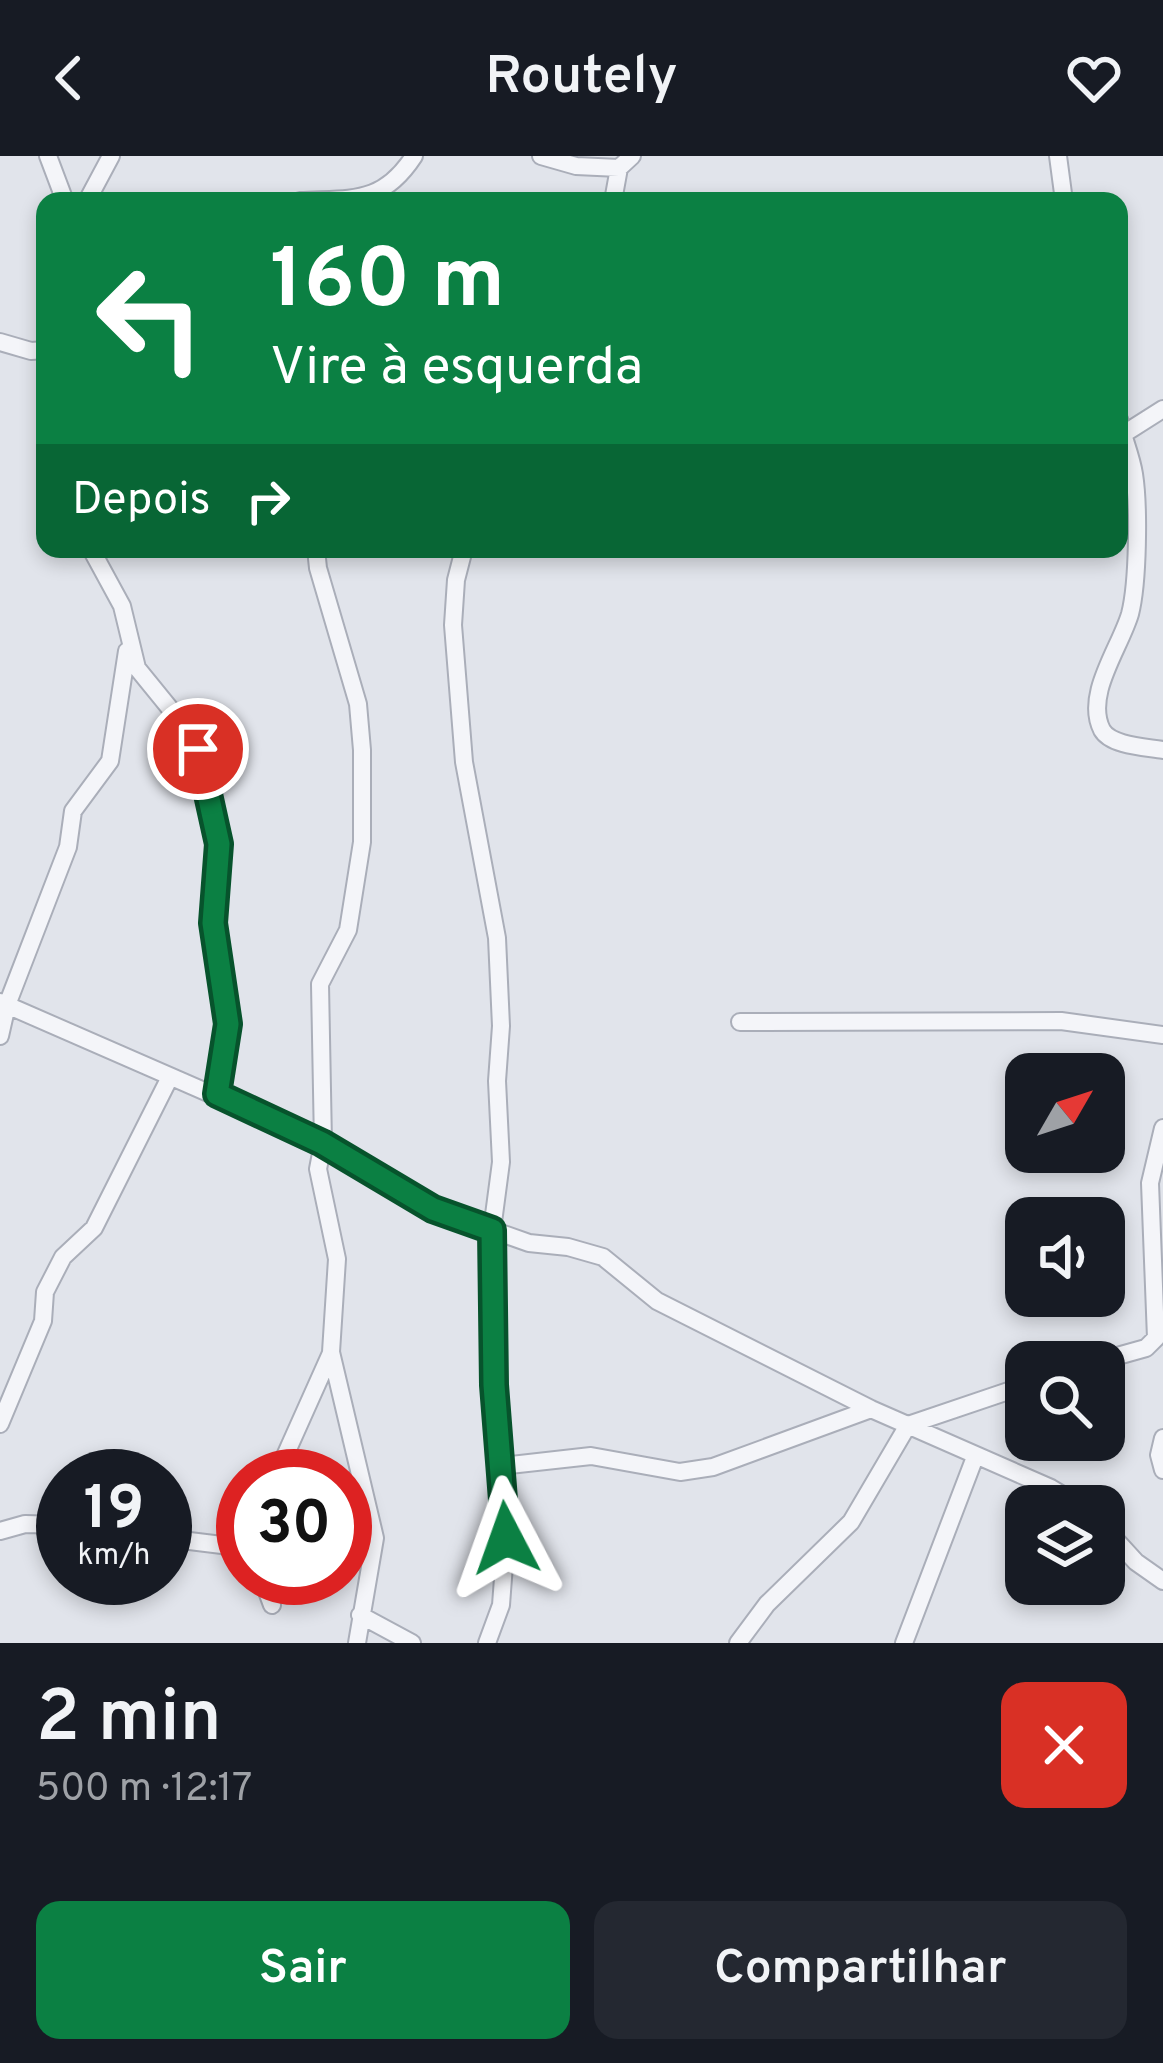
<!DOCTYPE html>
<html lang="pt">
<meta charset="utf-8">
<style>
:root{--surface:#171b24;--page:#242831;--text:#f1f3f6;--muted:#9ea1a6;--accent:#0b8043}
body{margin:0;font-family:Overpass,sans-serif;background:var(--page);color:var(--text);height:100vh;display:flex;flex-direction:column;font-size:45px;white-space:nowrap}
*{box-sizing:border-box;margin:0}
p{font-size:39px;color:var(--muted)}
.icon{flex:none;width:66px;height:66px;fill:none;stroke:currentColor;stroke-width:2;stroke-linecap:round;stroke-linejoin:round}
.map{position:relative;height:1487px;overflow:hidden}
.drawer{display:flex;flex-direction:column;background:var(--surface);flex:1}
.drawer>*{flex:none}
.hud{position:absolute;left:36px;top:36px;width:1092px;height:366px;border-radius:24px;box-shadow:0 6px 18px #0003;background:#0b8043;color:#fff;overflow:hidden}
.needle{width:78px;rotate:51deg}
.tools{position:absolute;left:1005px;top:897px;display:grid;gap:24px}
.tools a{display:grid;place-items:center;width:120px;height:120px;border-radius:24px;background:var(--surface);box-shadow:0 6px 18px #0003;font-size:60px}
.speed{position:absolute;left:36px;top:1293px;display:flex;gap:24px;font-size:60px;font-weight:700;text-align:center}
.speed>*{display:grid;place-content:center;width:156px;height:156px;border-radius:50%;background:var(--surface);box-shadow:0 6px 18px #0003;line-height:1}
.speed small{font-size:30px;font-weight:400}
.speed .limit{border:18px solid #d22;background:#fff;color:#111}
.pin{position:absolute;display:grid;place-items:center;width:102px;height:102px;color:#fff;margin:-51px;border:6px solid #fff;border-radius:50%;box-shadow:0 3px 12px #0007}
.me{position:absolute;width:132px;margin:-66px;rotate:356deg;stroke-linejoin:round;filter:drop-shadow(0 0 9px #0008)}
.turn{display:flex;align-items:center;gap:42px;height:252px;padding:0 36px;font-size:54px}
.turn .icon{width:156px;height:156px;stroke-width:2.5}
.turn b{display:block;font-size:84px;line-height:102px}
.then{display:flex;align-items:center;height:114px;padding:0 36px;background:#0003;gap:24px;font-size:45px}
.round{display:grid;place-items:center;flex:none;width:126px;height:126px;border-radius:24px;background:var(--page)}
.head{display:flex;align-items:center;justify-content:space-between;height:204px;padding:0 36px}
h1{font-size:72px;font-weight:600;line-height:90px}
.button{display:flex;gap:24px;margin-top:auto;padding:24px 36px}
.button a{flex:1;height:138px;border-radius:24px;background:var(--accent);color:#fff;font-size:48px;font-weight:600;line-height:138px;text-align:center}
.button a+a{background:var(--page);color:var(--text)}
header{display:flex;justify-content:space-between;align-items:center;height:156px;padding:0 36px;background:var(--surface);font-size:54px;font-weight:600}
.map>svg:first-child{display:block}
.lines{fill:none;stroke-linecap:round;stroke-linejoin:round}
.minor-casing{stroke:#aaaeb9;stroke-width:20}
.minor{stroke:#f4f5f9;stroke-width:16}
.route-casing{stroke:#07532c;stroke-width:30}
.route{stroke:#0b8043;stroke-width:21}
</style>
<header><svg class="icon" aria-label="back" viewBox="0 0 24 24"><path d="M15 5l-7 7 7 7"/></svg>Routely<svg class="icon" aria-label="heart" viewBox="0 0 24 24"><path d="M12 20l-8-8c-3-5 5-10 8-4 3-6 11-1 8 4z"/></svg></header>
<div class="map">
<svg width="1163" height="1487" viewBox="0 0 1163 1487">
<rect width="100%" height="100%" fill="#e1e4eb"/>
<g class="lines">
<defs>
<path id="minor" d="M48,0L65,45
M541,0L576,10L619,12
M1058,0L1064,45
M87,45L111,0
M300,45C352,42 382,49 414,0
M613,45L619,12L632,0
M0,186L31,195L45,194
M1119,263C1123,282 1131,299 1134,318C1139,350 1138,427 1130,458C1120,492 1084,539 1102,574C1111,590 1147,591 1163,594
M1122,279L1163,253
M91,393L122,450L137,512L185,571L198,593L205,618L219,688L213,767L228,869L217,938
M316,393L318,412L358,548L362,594V686L348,774L320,828L323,987L318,1013L337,1103L331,1196L375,1382L357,1487
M464,393L456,424L453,469L464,606L497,782L501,870L497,925L501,1006L492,1074L494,1229L506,1382L501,1449L487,1487
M0,846L323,987L433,1053L529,1087L568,1091L603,1101L657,1145L871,1253L1051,1332L1081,1350
M740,866L1061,865L1163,879
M0,880L7,849L68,691L73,655L110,605L127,495
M1096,1206L1146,1192L1156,1182L1150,1027L1163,972
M0,1268L43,1165L45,1136L63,1101L94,1072L170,921
M1163,1282L1159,1299L1163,1314
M501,1310L591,1300L680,1316L713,1311L871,1253
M276,1320L331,1197
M1104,1371L1136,1406L1163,1425
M0,1375L25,1368L63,1369
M165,1382L222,1389L243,1397
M262,1422L272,1449
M360,1459L412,1487
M738,1487L767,1448L851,1366L908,1269L1026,1229
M904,1487L975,1301"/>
</defs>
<!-- minor casing -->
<use href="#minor" class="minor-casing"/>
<!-- minor -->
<use href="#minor" class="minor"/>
</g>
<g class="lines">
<defs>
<path id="route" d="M198,593L219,688L213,767L228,868L217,938L322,987L433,1053L492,1074L494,1229L506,1382"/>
</defs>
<!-- route casing -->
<use href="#route" class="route-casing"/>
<!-- route -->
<use href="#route" class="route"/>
</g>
</svg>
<div class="tools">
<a><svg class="needle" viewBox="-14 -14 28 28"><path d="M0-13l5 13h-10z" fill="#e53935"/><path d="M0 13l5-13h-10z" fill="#9ea1a6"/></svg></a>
<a><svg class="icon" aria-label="sound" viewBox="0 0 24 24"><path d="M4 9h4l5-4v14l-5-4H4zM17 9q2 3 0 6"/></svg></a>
<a><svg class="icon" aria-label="search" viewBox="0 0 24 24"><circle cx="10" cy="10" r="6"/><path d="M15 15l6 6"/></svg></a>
<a><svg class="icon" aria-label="layers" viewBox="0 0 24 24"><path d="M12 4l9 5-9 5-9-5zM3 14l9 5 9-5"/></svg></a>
</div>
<div class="speed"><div>19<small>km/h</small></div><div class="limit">30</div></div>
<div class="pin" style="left:198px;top:593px;background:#d93025"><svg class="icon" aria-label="arrive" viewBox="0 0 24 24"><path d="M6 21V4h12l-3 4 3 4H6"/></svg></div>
<svg class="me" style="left:506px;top:1382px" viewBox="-20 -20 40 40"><path d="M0-17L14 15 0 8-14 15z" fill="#0b8043" stroke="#fff" stroke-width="4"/></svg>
<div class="hud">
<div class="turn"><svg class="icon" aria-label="left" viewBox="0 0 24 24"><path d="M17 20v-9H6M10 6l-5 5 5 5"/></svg><div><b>160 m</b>Vire à esquerda</div></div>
<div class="then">Depois<svg class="icon" aria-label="right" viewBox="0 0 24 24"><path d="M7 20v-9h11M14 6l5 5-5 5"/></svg></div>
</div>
</div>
<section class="drawer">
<div class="head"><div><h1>2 min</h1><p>500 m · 12:17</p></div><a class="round" style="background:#d93025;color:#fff"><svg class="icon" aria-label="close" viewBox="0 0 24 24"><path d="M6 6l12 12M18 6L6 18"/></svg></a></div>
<div class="button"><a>Sair</a><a>Compartilhar</a></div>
</section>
